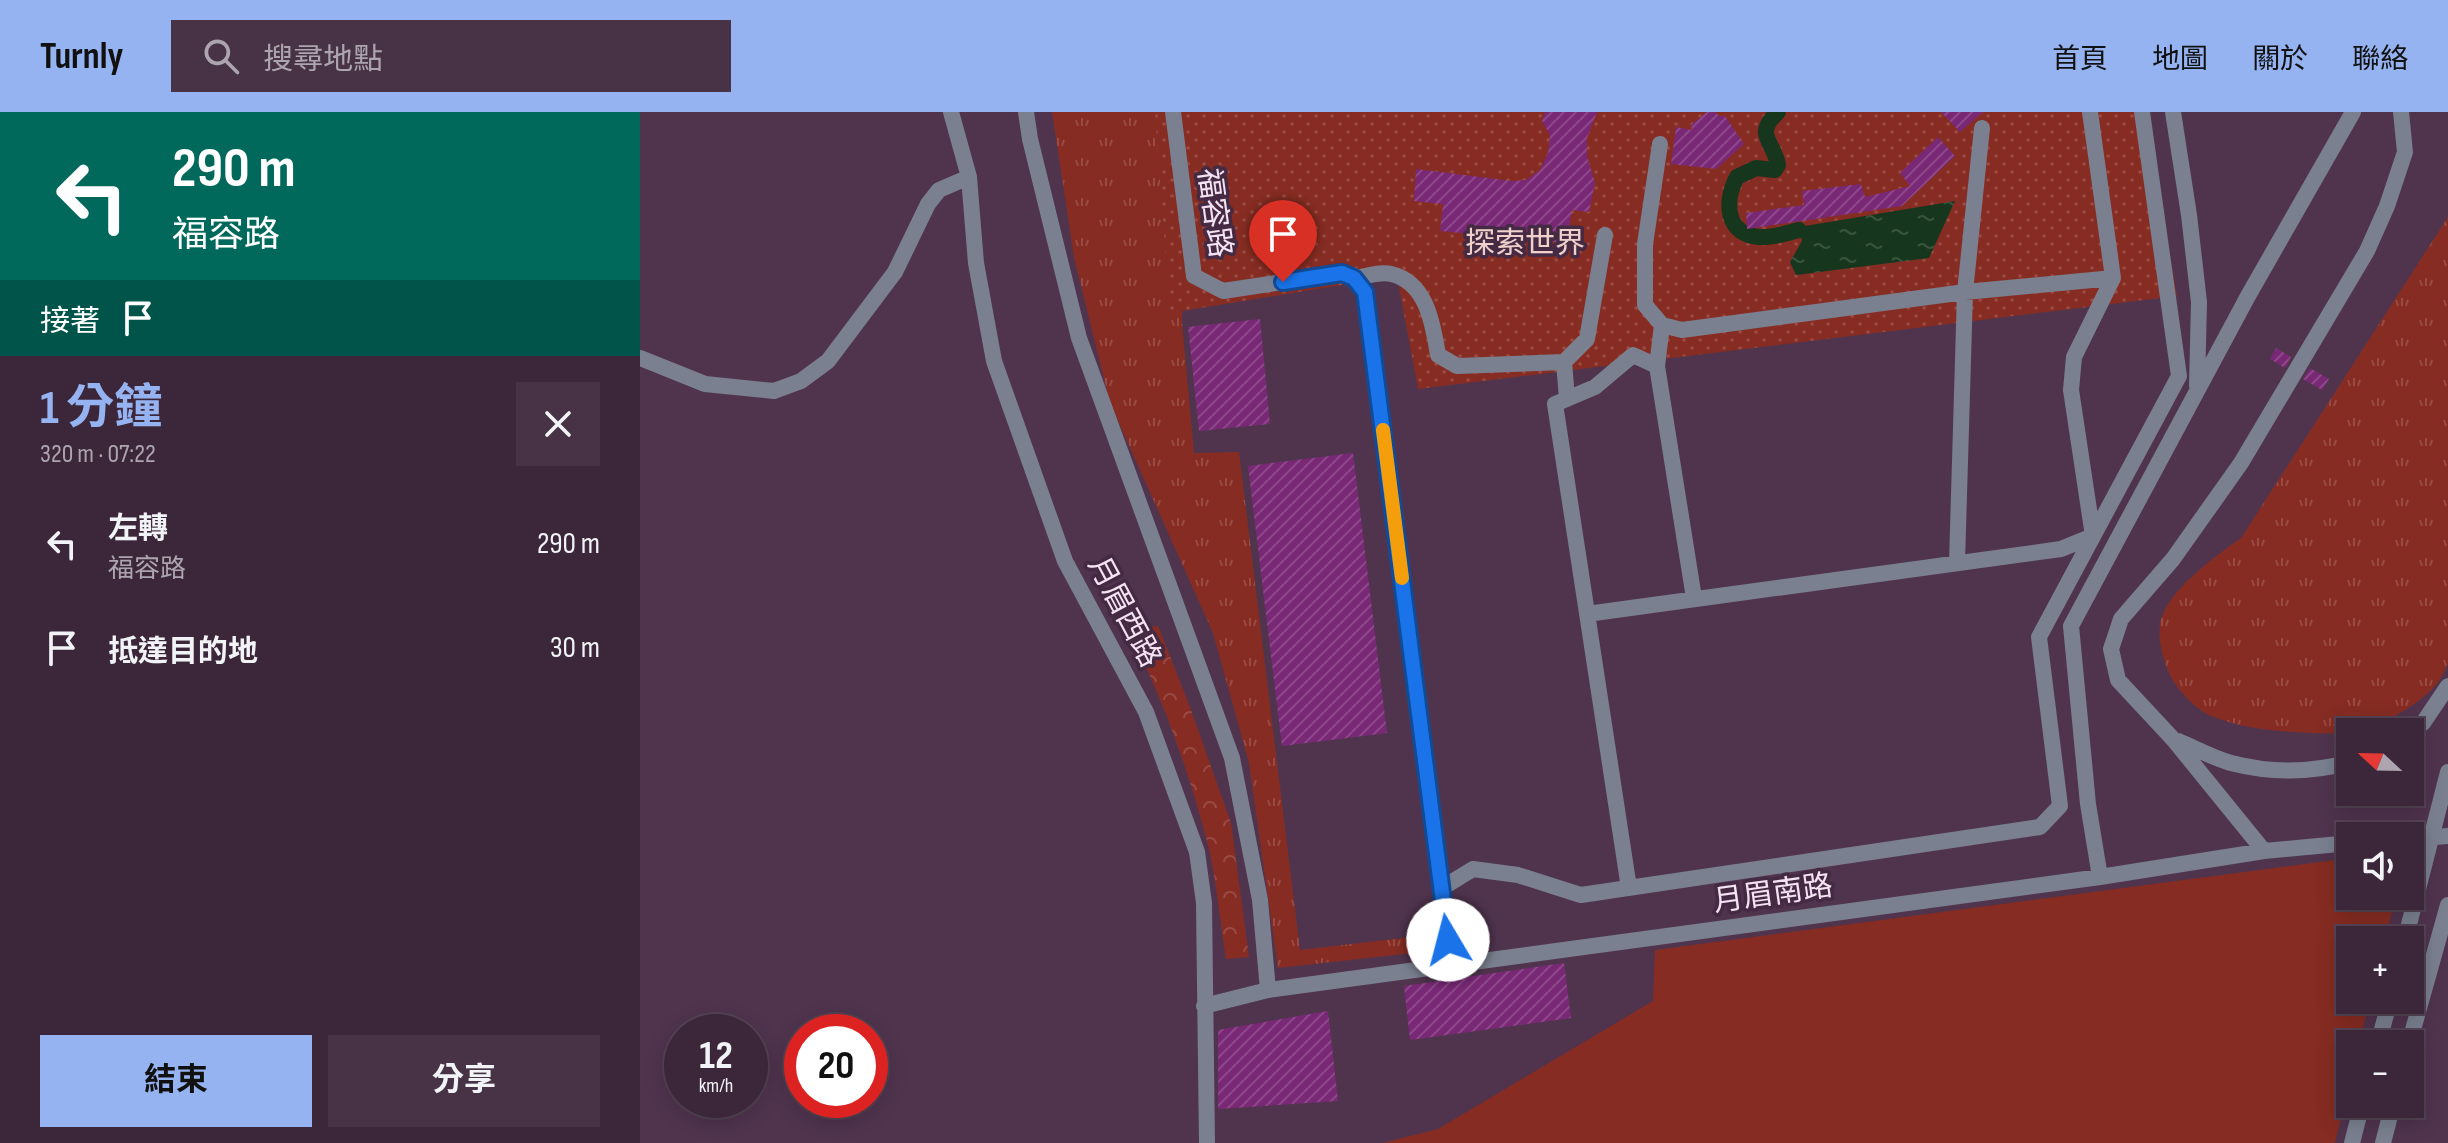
<!DOCTYPE html>
<html lang="zh-TW">
<meta charset="utf-8">
<style>
:root{--surface:#3c273a;--page:#473345;--text:#f1f3f6;--muted:#aca5af;--line:#554454;--accent:#95b2f1}
body{margin:0;font-family:"Sofia Sans Condensed","Noto Sans TC",sans-serif;background:var(--page);color:var(--text);height:100vh;display:flex;flex-direction:column;font-size:30px;white-space:nowrap}
*{box-sizing:border-box;margin:0}
p{font-size:26px;color:var(--muted)}
.icon{flex:none;width:44px;height:44px;fill:none;stroke:currentColor;stroke-width:2;stroke-linecap:round;stroke-linejoin:round}
.map{position:relative;flex:1;overflow:hidden}
.side{display:flex;flex-direction:column;background:var(--surface);width:640px}
.side>*{flex:none}
.top-card{background:#00695c;color:#fff;overflow:hidden}
.needle{width:52px;rotate:292deg}
.fabs{position:absolute;left:1696px;top:606px;display:grid;gap:16px}
.fabs a{display:grid;place-items:center;width:88px;height:88px;border-radius:0px;background:var(--surface);box-shadow:0 4px 20px #0003,0 0 0 2px var(--line);font-size:40px}
.speed{position:absolute;left:24px;top:902px;display:flex;gap:16px;font-size:40px;font-weight:700;text-align:center}
.speed>*{display:grid;place-content:center;width:104px;height:104px;border-radius:50%;background:var(--surface);box-shadow:0 4px 20px #0003,0 0 0 2px var(--line);line-height:1}
.speed small{font-size:20px;font-weight:400}
.speed .limit{border:12px solid #d22;background:#fff;color:#111}
.pin{position:absolute;display:grid;place-items:center;width:68px;height:68px;color:#fff;margin:-82px -34px;border-radius:50% 50% 50% 0;rotate:-45deg;box-shadow:0 0 8px #0007}
.pin .icon{rotate:45deg}
.me{position:absolute;width:88px;margin:-44px;rotate:352deg;stroke-linejoin:round;filter:drop-shadow(0 0 6px #0008)}
.turn{display:flex;align-items:center;gap:28px;height:168px;padding:0 40px;font-size:36px}
.turn .icon{width:104px;height:104px;stroke-width:2.5}
.turn b{display:block;font-size:56px;line-height:68px}
.then{display:flex;align-items:center;height:76px;padding:0 40px;background:#0003;gap:16px;font-size:30px}
.round{display:grid;place-items:center;flex:none;width:84px;height:84px;border-radius:0px;background:var(--page)}
.headline{display:flex;align-items:center;justify-content:space-between;height:136px;padding:0 40px}
h1{font-size:48px;font-weight:700;line-height:60px;color:var(--accent)}
.cta{display:flex;gap:16px;margin-top:auto;padding:16px 40px}
.cta a{flex:1;height:92px;border-radius:0px;background:var(--accent);color:#111;font-size:32px;font-weight:700;line-height:92px;text-align:center}
.cta a+a{background:var(--page);color:var(--text)}
ul{padding:0;list-style:none}
li{display:flex;align-items:center;gap:24px;height:104px;padding:0 40px}
li div{flex:1}
li b{display:block;font-size:30px}
li em{font-style:normal}
header{display:flex;align-items:center;gap:48px;box-sizing:border-box;height:112px;padding:0 40px;background:var(--accent);color:#111}
header strong{font-size:38px}
nav{display:flex;gap:44px;margin-inline-start:auto;font-size:28px}
.search{width:560px;height:72px;background:var(--page);display:flex;align-items:center;gap:20px;box-sizing:border-box;padding:0 28px;border-radius:0px;color:var(--muted);font-size:30px}
main{display:flex;flex:1;min-height:0}
.map>svg:first-child{display:block}
.grass{fill:url(#grass-tufts)}
.forest{fill:url(#forest-crowns)}
.park{fill:url(#park-dots)}
.garden{fill:#862c22}
.water{fill:url(#water-ripples)}
.lines{fill:none;stroke-linecap:round;stroke-linejoin:round}
.canal{stroke:#16371e;stroke-width:16}
.building{fill:url(#building-hatch)}
.minor{stroke:#7a8090;stroke-width:16}
.route-casing{stroke:#114b97;stroke-width:20}
.route{stroke:#1a73e8;stroke-width:14}
.slow{stroke:#f59e0b;stroke-width:14}
.labels{text-anchor:middle;dominant-baseline:central;stroke-width:7;stroke-linejoin:round;paint-order:stroke}
.street-label{font-size:30px;fill:#f4e3f2;stroke:#452a43}
.park-label{font-size:30px;fill:#efd0cb;stroke:#452a43}
</style>
<header>
<strong>Turnly</strong>
<div class="search"><svg class="icon" aria-label="search" viewBox="0 0 24 24"><circle cx="10" cy="10" r="6"/><path d="M15 15l6 6"/></svg>搜尋地點</div>
<nav><a>首頁</a><a>地圖</a><a>關於</a><a>聯絡</a></nav>
</header>
<main>
<section class="side">
<div class="top-card">
<div class="turn"><svg class="icon" aria-label="left" viewBox="0 0 24 24"><path d="M17 20v-9H6M10 6l-5 5 5 5"/></svg><div><b>290 m</b>福容路</div></div>
<div class="then">接著<svg class="icon" aria-label="arrive" viewBox="0 0 24 24"><path d="M6 21V4h12l-3 4 3 4H6"/></svg></div>
</div>
<div class="headline"><div><h1>1 分鐘</h1><p>320 m · 07:22</p></div><a class="round"><svg class="icon" aria-label="close" viewBox="0 0 24 24"><path d="M6 6l12 12M18 6L6 18"/></svg></a></div>
<ul>
<li><svg class="icon" aria-label="left" viewBox="0 0 24 24"><path d="M17 20v-9H6M10 6l-5 5 5 5"/></svg><div><b>左轉</b><p>福容路</p></div><em>290 m</em></li>
<li><svg class="icon" aria-label="arrive" viewBox="0 0 24 24"><path d="M6 21V4h12l-3 4 3 4H6"/></svg><div><b>抵達目的地</b></div><em>30 m</em></li>
</ul>
<div class="cta"><a>結束</a><a>分享</a></div>
</section>
<div class="map">
<svg width="1808" height="1031" viewBox="0 0 1808 1031">
<defs>
<pattern id="grass-tufts" width="24" height="20" patternUnits="userSpaceOnUse" patternTransform="scale(2)"><rect width="24" height="20" fill="#862c22"/><path d="M3 7l-1-3M5 7V3M7 7l1-3M15 17l-1-3M17 17v-4M19 17l1-3" fill="none" stroke="#984a43"/></pattern>
<pattern id="forest-crowns" width="20" height="18" patternUnits="userSpaceOnUse" patternTransform="scale(2)"><rect width="20" height="18" fill="#862c22"/><path d="M2 6a3 3 0 1 1 6 0M12 15a3 3 0 1 1 6 0" fill="none" stroke="#984a43"/></pattern>
<pattern id="park-dots" width="8" height="8" patternUnits="userSpaceOnUse" patternTransform="scale(2)"><rect width="8" height="8" fill="#862c22"/><path d="M2 2h.1M6 6h.1" fill="none" stroke="#984a43" stroke-width="1.8" stroke-linecap="round"/></pattern>
<pattern id="water-ripples" width="26" height="14" patternUnits="userSpaceOnUse" patternTransform="scale(2)"><rect width="26" height="14" fill="#16371e"/><path d="M2 4q2-2 4 0t4 0M15 11q2-2 4 0t4 0" fill="none" stroke="#38543f"/></pattern>
<pattern id="building-hatch" width="6" height="6" patternUnits="userSpaceOnUse" patternTransform="scale(2)"><rect width="6" height="6" fill="#792876"/><path d="M-1 1l2-2M0 6l6-6M5 7l2-2" fill="none" stroke="#8d478a"/></pattern>
</defs>
<rect width="100%" height="100%" fill="#50344e"/>
<!-- grass -->
<path class="grass" d="M412,0H524L544,163L542,210L554,341L599,340L660,838L797,822L800,838L638,856L609,651L573,521L470,291L434,145Z
M1808,105V552C1804,560 1800,569 1794,575C1779,592 1734,620 1710,620V622C1664,621 1614,621 1571,604C1555,597 1536,577 1529,561C1523,548 1518,528 1520,514C1523,481 1576,444 1601,426Z"/>
<!-- forest -->
<path class="forest" d="M518,514L550,595L591,711L609,845L586,847C580,811 577,773 569,737C549,659 524,589 488,517Z"/>
<!-- park -->
<path class="park" d="M515,0H1505L1537,184L778,277L757,164L530,201Z"/>
<!-- garden -->
<path class="garden" d="M1710,746V784H1756L1745,828H1710V888H1730L1719,932H1710V969L1695,1031H742L798,1017L1013,889L1015,838Z"/>
<!-- water -->
<path class="water" d="M1315,89L1289,146L1156,163L1150,150L1162,129L1159,115Z"/>
<g class="lines">
<!-- canal -->
<path class="canal" d="M1138,0C1113,23 1134,29 1138,53L1135,58L1116,56L1097,65C1084,89 1085,123 1120,125C1133,126 1147,121 1159,118"/>
</g>
<!-- building -->
<path class="building" d="M905,0H957L947,26V44L955,71L949,100L932,98L927,131L800,119L803,92L774,89L776,57L872,69L886,68L900,58L908,41L910,23L902,9Z
M1067,0H1075L1079,4H1085L1104,32L1076,57L1031,52L1036,15L1052,18L1051,13Z
M1301,0H1343L1320,20Z
M1298,25L1315,44L1262,94L1107,117L1106,101L1164,93L1162,79L1221,72L1225,85L1270,74L1260,61Z
M620,207L630,312L559,319L548,215Z
M1636,236L1651,245L1645,256L1630,247Z
M1670,256L1689,267L1682,278L1663,267Z
M713,341L747,621L642,634L608,354Z
M924,851L931,906L770,928L764,874Z
M688,899L698,989L578,997V918Z"/>
<g class="lines">
<!-- minor -->
<path class="minor" d="M311,0L329,65L336,151L354,249L425,449L506,600L557,740L564,791L567,1031
M386,0L390,27L439,226L592,646L620,788L628,878
M533,0L554,164L583,179L702,161L714,166L725,180L812,854
M1533,0L1549,103L1559,190L1557,274
M1020,32L1005,132V193L1022,213L1042,218L1325,180L1473,166
M714,166C725,165 741,159 751,162C787,170 793,213 798,243L817,254L924,250L947,227L965,123
M0,246L65,272L134,279L161,269L188,249L255,160L288,92L299,78L329,65
M924,250L927,287
M1017,254L1054,486
M1317,451L1325,180L1342,16
M947,502L1421,437L1453,424L1431,278L1434,245L1473,166L1450,0
M1770,621L1783,611L1808,574
M1538,629C1555,636 1573,646 1591,651C1630,661 1671,661 1710,650
M1770,727L1808,724
M1624,739L1533,627L1478,568L1471,537L1481,507L1533,447L1601,351L1727,139L1747,94L1765,40L1761,0
M1460,765L1448,692L1431,514L1608,184L1713,0
M802,776L833,757L878,763L941,783L1400,715L1420,694L1399,525L1539,264L1502,0
M989,776L915,292L955,275L993,243L1017,254L1022,213
M1765,828L1808,660
M564,894L628,878L1460,765L1624,739L1710,731
M1738,932L1750,888
M1769,932L1808,793
M1712,1031L1722,992
M1743,1031L1753,992"/>
</g>
<g class="lines">
<defs>
<path id="route" d="M643,170L702,161L714,166L725,180L808,828"/>
</defs>
<!-- route casing -->
<use href="#route" class="route-casing"/>
<!-- route -->
<use href="#route" class="route"/>
<!-- slow -->
<path class="slow" d="M743,318L762,466"/>
</g>
<g class="labels">
<!-- street labels -->
<g class="street-label">
<text transform="translate(574 101) rotate(82)">福容路</text>
<text transform="translate(484 500) rotate(62)">月眉西路</text>
<text transform="translate(1133 782) rotate(-8)">月眉南路</text>
</g>
<!-- park labels -->
<g class="park-label">
<text x="885" y="132">探索世界</text>
</g>
</g>
</svg>
<div class="fabs">
<a><svg class="needle" viewBox="-14 -14 28 28"><path d="M0-13l5 13h-10z" fill="#e53935"/><path d="M0 13l5-13h-10z" fill="#aca5af"/></svg></a>
<a><svg class="icon" aria-label="sound" viewBox="0 0 24 24"><path d="M4 9h4l5-4v14l-5-4H4zM17 9q2 3 0 6"/></svg></a>
<a>+</a>
<a>−</a>
</div>
<div class="speed"><div>12<small>km/h</small></div><div class="limit">20</div></div>
<div class="pin" style="left:643px;top:170px;background:#d93025"><svg class="icon" aria-label="arrive" viewBox="0 0 24 24"><path d="M6 21V4h12l-3 4 3 4H6"/></svg></div>
<svg class="me" style="left:808px;top:828px" viewBox="-20 -20 40 40"><circle r="19" fill="#fff"/><path d="M0-13L10 11 0 6-10 11z" fill="#1a73e8"/></svg>
</div>
</main>
